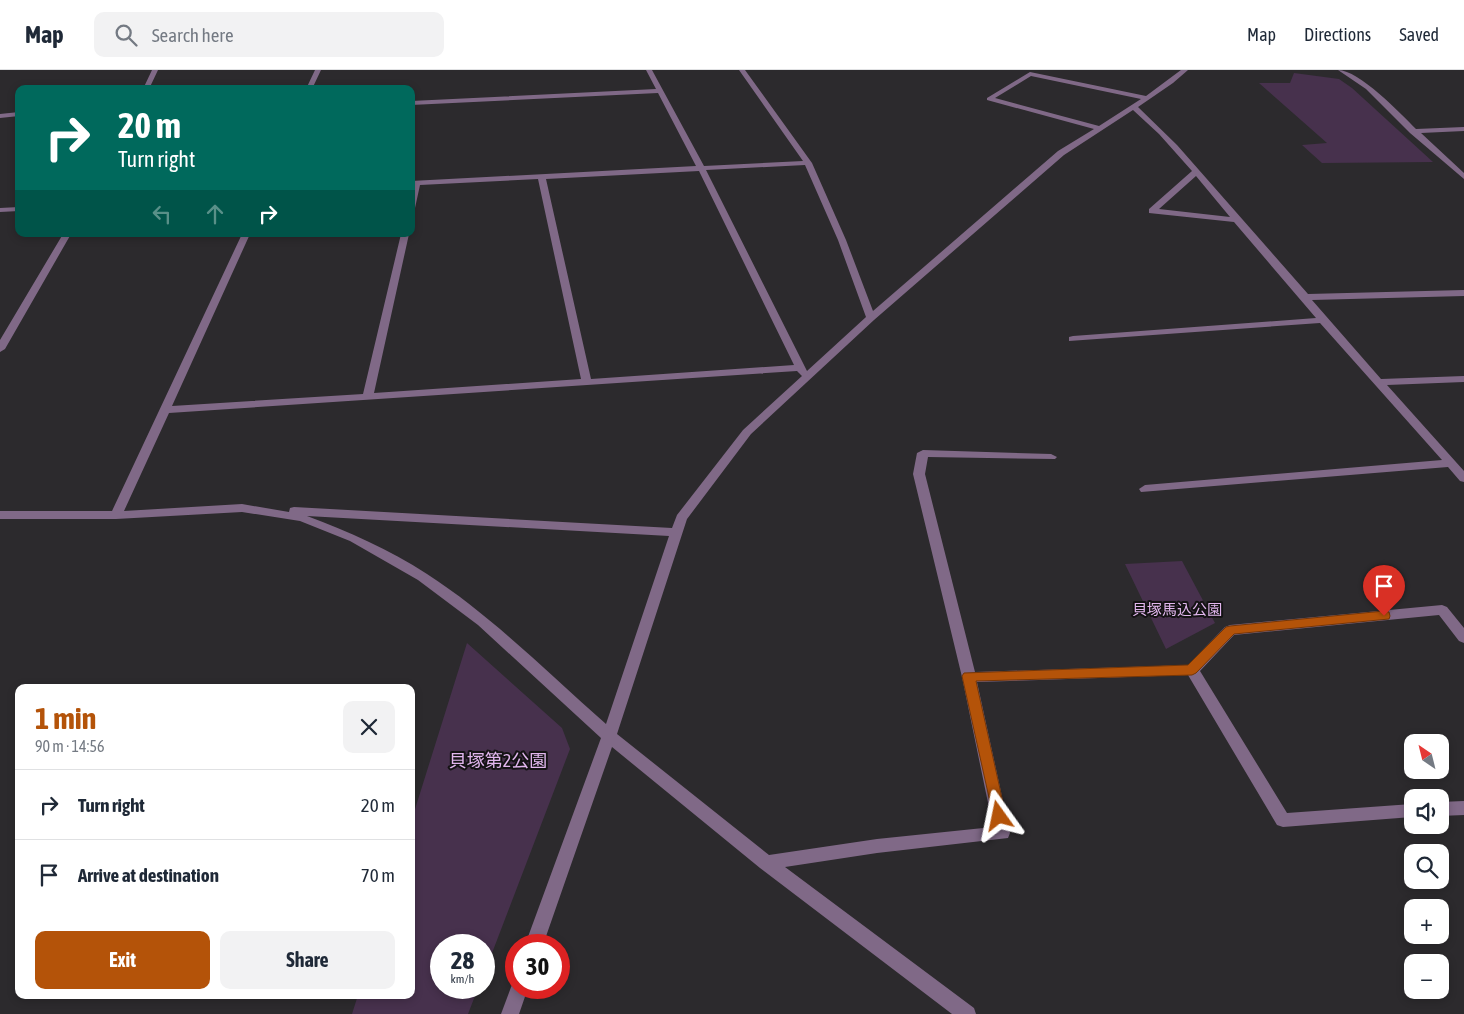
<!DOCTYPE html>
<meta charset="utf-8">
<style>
:root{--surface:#fff;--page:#f2f2f3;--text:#1f2937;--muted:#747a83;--line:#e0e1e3;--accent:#b45309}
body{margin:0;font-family:"Asap Condensed","Noto Sans JP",sans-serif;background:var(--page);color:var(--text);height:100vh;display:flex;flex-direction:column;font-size:19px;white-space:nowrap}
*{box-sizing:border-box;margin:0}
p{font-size:16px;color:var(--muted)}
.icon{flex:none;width:28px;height:28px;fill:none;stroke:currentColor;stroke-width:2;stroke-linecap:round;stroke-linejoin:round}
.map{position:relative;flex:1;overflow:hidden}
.drawer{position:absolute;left:15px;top:614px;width:400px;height:315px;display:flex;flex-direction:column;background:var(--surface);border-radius:10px;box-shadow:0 2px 8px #0003}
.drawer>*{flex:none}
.hud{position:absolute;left:15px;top:15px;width:400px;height:152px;border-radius:10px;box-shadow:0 2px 8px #0003;background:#00695c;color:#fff;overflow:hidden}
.needle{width:32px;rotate:325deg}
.controls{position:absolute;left:1404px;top:664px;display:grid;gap:10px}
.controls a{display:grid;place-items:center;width:45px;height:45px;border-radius:10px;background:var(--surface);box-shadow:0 2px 8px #0003;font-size:25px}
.speed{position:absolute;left:430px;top:864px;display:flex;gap:10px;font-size:25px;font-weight:700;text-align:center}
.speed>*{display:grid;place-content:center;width:65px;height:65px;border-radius:50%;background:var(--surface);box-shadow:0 2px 8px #0003;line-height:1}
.speed small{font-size:12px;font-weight:400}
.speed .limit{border:8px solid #d22;background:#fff;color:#111}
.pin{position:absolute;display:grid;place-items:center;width:42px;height:42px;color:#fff;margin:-51px -21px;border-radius:50% 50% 50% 0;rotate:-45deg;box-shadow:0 0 5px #0007}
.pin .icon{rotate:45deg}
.me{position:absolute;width:55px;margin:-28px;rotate:348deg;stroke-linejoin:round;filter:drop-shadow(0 0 4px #0008)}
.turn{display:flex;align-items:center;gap:18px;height:105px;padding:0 20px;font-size:22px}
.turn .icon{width:65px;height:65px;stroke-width:2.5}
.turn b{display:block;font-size:35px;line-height:42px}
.lanes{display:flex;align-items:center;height:48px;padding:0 20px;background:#0003;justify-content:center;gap:25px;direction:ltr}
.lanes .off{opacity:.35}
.round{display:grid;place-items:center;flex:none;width:52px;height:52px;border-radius:10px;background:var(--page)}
.summary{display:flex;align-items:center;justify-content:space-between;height:85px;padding:0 20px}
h1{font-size:30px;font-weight:700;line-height:38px;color:var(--accent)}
.button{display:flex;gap:10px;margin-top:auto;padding:10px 20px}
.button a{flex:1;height:58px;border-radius:10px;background:var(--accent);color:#fff;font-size:20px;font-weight:700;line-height:58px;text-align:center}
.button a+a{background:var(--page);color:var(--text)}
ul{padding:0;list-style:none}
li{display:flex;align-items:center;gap:15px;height:70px;padding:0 20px;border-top:1px solid var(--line)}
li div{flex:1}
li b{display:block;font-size:19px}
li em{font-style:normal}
header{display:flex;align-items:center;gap:30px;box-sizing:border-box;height:70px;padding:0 25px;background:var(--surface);border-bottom:1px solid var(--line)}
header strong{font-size:24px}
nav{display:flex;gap:28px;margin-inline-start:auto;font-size:18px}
.search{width:350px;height:45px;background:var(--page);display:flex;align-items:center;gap:12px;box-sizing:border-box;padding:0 18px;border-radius:10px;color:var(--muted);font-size:19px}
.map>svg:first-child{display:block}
.green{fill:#47314d}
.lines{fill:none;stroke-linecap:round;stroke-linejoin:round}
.minor{fill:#806987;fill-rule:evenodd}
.tertiary{fill:#806987;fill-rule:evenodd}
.route{fill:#b45309;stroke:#753606}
.labels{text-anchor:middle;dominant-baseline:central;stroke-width:4;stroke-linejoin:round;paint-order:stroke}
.park-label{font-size:15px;fill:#e1b6ed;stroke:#141314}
.near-park-label{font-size:18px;fill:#e1b6ed;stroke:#141314}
</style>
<header>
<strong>Map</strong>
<div class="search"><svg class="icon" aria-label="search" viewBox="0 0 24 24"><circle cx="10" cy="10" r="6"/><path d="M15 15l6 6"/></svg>Search here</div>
<nav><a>Map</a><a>Directions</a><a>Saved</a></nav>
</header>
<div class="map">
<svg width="1464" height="944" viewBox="0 0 1464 944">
<rect width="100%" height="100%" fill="#2c2a2d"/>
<!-- green -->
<path class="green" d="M1294,3L1339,9L1352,18L1433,92L1322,93L1302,75L1327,73L1259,13H1290Z
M1182,491L1215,553L1166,579L1125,494Z
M467,573L562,658L570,679L484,904V875H441V918H478L468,944H352L358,925H411V752Z"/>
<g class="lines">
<!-- minor -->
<path class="minor" d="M315,0H321L312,19H306Z
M646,0H652L704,96L803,91L739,0H745L812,93L846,170L873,241L1058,81L1094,59L987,30V28L1030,2L1146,26L1181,0H1188L1173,13L1138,37L1177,75L1308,224L1464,220V226L1312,230L1381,309L1464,306V312L1387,315L1464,401V412L1460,411L1448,397L1141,422L1139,419L1145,415L1442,390L1320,253L1069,271V267L1073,266L1316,248L1234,152L1149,143V139L1192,101L1159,64L1133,40L1064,85L874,250L751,364L687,449L617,664L769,785L877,769L993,757L962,607L913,404L917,383L923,380L1051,384L1057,387L1055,389L928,387L925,404L975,602L1188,595L1225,557L1230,555L1442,535L1447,537L1464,558V573L1459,571L1439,545L1234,565L1200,601L1287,743L1412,734V747L1283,757L1277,755L1188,605L977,612L1010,763L1008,768L877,783L785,797L974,938L976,944H952L760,798L612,677L543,875H525L601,668L478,555L418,510L350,471L300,451L242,442L116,449H0V441H112L242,164H250L172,336L363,324L401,164H409L374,323L581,309L538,109L420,115L415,138L411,140V111L696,96L658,23L411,35V31L656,19ZM1031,6L1141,29L1099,56L995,28ZM805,95L838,170L866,247L807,301L706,100ZM699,101L794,295L591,309L546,109ZM1196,106L1230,147L1159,139ZM797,301L802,306L743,360L677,445L672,458L294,437L290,438L289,442L242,434L124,441L169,343ZM307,446L669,466L606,654C548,603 492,546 427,504C389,479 349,462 307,446Z
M1338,0C1359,0 1400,43 1416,59L1464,57V61L1421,63L1464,103V109L1410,63L1366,19Z
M19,42V46L0,48V44Z
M19,137V141L0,142V138Z
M1464,731V745L1440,746V732Z
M516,910V918H528L519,944H501L513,912Z"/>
<!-- tertiary -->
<path class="tertiary" d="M152,0H158L149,19H143Z
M63,164H71L5,279L0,282V270Z"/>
</g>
<!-- route -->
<path class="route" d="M1384,541L1389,542L1390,546L1389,549L1234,564L1196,603L1192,605L976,611L1006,746L1004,750L999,752L994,750L962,606L964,603L1188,595L1226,557L1230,556Z"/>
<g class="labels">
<!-- park labels -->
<g class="park-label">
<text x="1177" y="539">貝塚馬込公園</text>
</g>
<!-- near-park labels -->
<g class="near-park-label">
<text x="498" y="690">貝塚第2公園</text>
</g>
</g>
</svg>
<div class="controls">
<a><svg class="needle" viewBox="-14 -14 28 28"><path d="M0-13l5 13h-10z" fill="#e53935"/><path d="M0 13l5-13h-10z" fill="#747a83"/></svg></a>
<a><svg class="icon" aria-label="sound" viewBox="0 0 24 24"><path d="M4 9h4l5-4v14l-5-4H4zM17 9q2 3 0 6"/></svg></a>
<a><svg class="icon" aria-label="search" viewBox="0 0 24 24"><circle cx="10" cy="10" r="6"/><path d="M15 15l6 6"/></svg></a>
<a>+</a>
<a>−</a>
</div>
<div class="speed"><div>28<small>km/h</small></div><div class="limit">30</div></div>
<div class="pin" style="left:1384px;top:546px;background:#d93025"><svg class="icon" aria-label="arrive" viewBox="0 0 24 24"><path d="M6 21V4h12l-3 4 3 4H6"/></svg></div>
<svg class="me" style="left:999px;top:746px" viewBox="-20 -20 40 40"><path d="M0-17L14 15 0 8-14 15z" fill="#b45309" stroke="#fff" stroke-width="4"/></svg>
<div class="hud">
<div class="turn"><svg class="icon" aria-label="right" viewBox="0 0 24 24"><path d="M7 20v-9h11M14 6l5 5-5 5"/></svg><div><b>20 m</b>Turn right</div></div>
<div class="lanes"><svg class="icon off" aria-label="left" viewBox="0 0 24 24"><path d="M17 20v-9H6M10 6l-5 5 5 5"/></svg><svg class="icon off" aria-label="ahead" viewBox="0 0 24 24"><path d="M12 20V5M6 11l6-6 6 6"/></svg><svg class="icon" aria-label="right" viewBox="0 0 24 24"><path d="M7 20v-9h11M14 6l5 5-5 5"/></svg></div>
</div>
<section class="drawer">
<div class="summary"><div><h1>1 min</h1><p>90 m · 14:56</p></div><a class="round"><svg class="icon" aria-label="close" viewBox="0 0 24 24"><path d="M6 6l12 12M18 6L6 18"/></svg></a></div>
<ul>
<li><svg class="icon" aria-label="right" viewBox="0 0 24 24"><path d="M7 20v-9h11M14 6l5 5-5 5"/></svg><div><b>Turn right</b></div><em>20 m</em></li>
<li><svg class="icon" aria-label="arrive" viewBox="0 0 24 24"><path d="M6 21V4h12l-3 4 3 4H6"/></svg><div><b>Arrive at destination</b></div><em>70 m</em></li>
</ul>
<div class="button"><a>Exit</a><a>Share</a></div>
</section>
</div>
